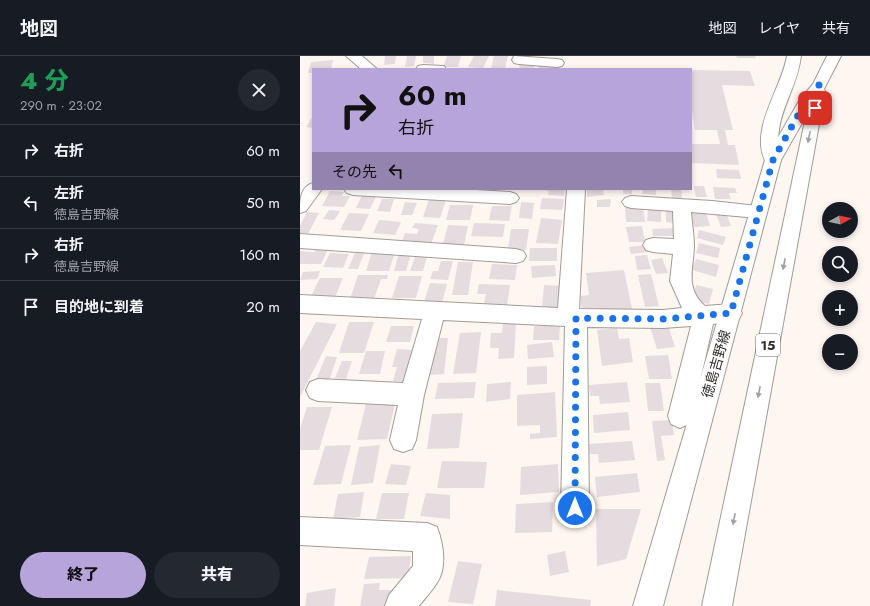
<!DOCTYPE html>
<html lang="ja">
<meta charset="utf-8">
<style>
:root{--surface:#171b24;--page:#242831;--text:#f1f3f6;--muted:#9ea1a6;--line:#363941;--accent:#b7a4db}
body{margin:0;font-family:Jost,"Noto Sans JP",sans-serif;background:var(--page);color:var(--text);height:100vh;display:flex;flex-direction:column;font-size:15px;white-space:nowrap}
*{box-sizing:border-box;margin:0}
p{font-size:13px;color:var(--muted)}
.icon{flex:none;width:22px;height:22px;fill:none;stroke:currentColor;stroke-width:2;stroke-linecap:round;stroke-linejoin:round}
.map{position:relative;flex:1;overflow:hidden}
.drawer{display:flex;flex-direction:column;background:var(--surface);width:300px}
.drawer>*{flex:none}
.hud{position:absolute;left:12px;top:12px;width:380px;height:122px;border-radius:0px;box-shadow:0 2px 6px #0003;background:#b7a4db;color:#111;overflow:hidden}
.needle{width:26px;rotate:82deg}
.fabs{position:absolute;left:522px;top:146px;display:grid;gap:8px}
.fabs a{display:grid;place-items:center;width:36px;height:36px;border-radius:50%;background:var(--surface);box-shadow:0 2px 6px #0003;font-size:20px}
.pin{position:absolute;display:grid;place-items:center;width:34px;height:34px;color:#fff;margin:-17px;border-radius:8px;box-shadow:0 2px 6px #0006}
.me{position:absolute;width:44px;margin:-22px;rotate:0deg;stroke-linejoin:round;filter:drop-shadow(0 0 3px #0008)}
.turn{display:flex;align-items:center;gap:14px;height:84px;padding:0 20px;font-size:18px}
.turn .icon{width:52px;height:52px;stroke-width:2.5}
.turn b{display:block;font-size:28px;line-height:34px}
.then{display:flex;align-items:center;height:38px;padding:0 20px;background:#0003;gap:8px;font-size:15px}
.round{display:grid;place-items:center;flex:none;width:42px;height:42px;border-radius:21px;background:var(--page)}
.overview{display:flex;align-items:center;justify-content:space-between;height:68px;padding:0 20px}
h1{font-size:24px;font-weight:800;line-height:30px;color:#1e9e55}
.cta{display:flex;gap:8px;margin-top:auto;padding:8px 20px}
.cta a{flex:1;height:46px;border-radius:24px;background:var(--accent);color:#111;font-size:16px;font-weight:800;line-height:46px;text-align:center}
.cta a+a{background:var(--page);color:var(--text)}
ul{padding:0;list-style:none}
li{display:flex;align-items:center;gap:12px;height:52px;padding:0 20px;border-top:1px solid var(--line)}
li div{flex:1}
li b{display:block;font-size:15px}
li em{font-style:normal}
header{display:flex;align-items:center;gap:24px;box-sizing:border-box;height:56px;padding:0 20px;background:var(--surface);border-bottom:1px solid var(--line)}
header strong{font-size:19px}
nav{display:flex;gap:22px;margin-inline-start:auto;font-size:14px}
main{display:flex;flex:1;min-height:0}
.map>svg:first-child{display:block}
.building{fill:#e5dce0}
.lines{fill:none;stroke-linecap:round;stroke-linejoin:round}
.minor-casing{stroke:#a39c96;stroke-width:2}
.major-casing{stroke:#a39c96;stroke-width:2}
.minor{fill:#fff;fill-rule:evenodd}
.major{fill:#fff;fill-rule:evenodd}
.oneway{fill:#a2a0a0}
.route{stroke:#1a73e8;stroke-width:7;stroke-dasharray:0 12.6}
.labels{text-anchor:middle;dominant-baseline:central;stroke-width:4;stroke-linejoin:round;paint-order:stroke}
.shield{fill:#fff;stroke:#6e6c6b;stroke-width:1}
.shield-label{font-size:13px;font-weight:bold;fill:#302d2b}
.street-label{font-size:14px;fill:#302d2b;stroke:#fff}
</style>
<header>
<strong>地図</strong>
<nav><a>地図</a><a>レイヤ</a><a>共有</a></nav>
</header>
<main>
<section class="drawer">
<div class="overview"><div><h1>4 分</h1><p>290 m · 23:02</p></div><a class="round"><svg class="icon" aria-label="close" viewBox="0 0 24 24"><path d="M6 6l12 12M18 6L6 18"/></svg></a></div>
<ul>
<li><svg class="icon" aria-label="right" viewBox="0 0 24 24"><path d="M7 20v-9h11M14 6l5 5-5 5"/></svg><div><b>右折</b></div><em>60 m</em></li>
<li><svg class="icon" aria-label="left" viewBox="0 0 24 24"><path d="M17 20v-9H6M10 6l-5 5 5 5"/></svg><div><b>左折</b><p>徳島吉野線</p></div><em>50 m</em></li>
<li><svg class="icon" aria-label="right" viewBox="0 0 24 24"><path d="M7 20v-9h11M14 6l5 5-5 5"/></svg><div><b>右折</b><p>徳島吉野線</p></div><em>160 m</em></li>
<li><svg class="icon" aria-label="arrive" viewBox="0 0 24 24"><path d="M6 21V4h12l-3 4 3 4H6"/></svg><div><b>目的地に到着</b></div><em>20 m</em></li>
</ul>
<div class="cta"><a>終了</a><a>共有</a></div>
</section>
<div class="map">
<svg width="570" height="550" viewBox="0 0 570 550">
<rect width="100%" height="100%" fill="#fef6f0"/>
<!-- building -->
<path class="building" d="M85,0H96L95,8L84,9Z
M107,0H116L114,10L105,11Z
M123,0H134V8L123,7Z
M147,0H161L158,11H143Z
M174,0H189L183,12L168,11Z
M194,0H208L205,13H191Z
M436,0H455L456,2H437Z
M33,4L31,13H13V17H8L11,6Z
M234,8V13H220L219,9Z
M255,9L256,13H239L238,10Z
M391,14L450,15L455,30L422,29L433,74H425L428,89H435L439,109L391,107V88H420L417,74H395L391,47Z
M13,60V72L6,71Z
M416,113L439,114L441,123L417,122Z
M394,130H404L407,141H396Z
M413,131L435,132L437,137H429L431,143H415Z
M243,133H265L264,140L248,139L249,135L243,134Z
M287,133H303L304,139L287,141Z
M323,133H332V138H323Z
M343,133H356V139L342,138Z
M371,133H381L382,142H372Z
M30,135L44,136L42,140H50L44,151L22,150Z
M63,137L77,138L70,153L56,152Z
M242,142L264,143L262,154L240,153Z
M82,143H94L90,156L77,155Z
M129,143L146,144L140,162L123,161Z
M311,143L310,151H297V144Z
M105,146L117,147L112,159H101Z
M221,146L234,147L232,163L219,162Z
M150,149H173L170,164H146Z
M192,150H212L209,165L189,164Z
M325,150H343L345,166H326Z
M348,151L361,152V166L347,165Z
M29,154L40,155L34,164L23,163Z
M366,154L375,155L376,167L366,166Z
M7,156L19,157L8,178L0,177V170Z
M406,156L410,170L394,171L390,157Z
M49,157L69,158L61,175L40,174Z
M426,157L431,170L421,171L416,158Z
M241,162L262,164L258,188L236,187Z
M79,164L101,166L95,179L73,177Z
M115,167L138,169L131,188L102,185L105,177L117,178L119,173L112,172Z
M174,167L205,168L203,181L171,180Z
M148,169L168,170L164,189L143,188Z
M342,170L345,186H329L326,171Z
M374,172L375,180H353L352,173Z
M211,173H229L226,194L208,193Z
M399,174L426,181L423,189L397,182Z
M399,187L420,192L418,202L396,197Z
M346,189L348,196L331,198L329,191Z
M17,190L29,191L21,208H0V195L14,196Z
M230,192H257V205H229Z
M72,196H95L89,215H66Z
M30,197L49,198L43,212L23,211Z
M55,197H64L58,213H48Z
M99,197H111L106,215H94Z
M347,199L351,213L337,214L335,200Z
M115,201H127L123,215H110Z
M362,202L368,217L356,218L351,204Z
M396,203L419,209L416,221L392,214Z
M141,205H153L148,224L130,223L133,215H138Z
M158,206H173L168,239H152Z
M192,208L217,209L215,224L189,223Z
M255,209L256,220L232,222L231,210Z
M324,214L332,253L282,257L280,240L289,239L286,217Z
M20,215L17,223L0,224L3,216Z
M351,218L359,250L345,251L338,219Z
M58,219H88L87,223H81L74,243H50Z
M99,220H122L116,242H92Z
M20,222H43L35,241L11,240Z
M130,227L147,228L142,247L124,246Z
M179,228L210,229L207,249L184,248L186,238H177Z
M244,229L262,230L260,253L242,252Z
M396,229L413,233L409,248L399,246L394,236Z
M16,266L37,268L0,341V295Z
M49,266H74L64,297H39Z
M203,268H216L214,302L198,303L199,292H190L191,277H202Z
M368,269L375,291L357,293L350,271Z
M91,270H114L110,286H86Z
M234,270H260L259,284H233Z
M317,272L319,283L329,282L333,306L302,310L297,274Z
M181,276L176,317L153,318L160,277Z
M134,282H148L144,318L130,319Z
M252,286L254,301L228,303L227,289Z
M97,293L114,294L105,326L93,325L97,311H92Z
M66,295H85L80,318H59Z
M368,299L372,323H349L345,300Z
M26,300L37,301L29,325L16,324Z
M42,305H52L46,323L35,322Z
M247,310V328L227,329V311Z
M176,326L174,342L135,343L138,327Z
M211,326L210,343L186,346L187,328Z
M327,326L330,346L300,348L299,340H290L289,329Z
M345,327H360L364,355H348Z
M255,336L257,381L230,383V378L240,377V369L217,370V339Z
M66,348H95L87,383L57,384Z
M7,351H32L19,394H0V373Z
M328,356L330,374L294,377L293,359Z
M163,357L159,392L127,393L132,358Z
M372,364L374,379L361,380L365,404L357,405L352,365Z
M332,385L335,404L299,407L298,398H289V388Z
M51,389L41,428L13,429L25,390Z
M80,389L73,427L51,429L59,391Z
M142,405L187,406L184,432H137Z
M91,408L111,410L106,429L85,428Z
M258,408L259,436L220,439L221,411Z
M337,417L340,436L297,441L295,421Z
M64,436L60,461L33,463L38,438Z
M82,437H109L104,463H76Z
M126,437L150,439V463L120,460Z
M253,446L252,476L215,477L216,448Z
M296,453H341L326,503L297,510Z
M265,495L269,516L250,520L247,499Z
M111,500L108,522L64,523L69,501Z
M158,505L182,508L173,548L148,546Z
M80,527L79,534H91L88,550H60L64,528Z
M36,532L34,550H5L7,537Z
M197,534L291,544L290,550H195Z"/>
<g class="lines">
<defs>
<path id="minor" d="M46,0H62L77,13H61Z
M214,0L257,3L262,4L264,7L262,10L257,11L219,8L214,7L212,4Z
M487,0H501C496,40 470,61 481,104L479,108L473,109L467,108C447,76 482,32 487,0Z
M123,9L144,10L146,13H116L118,10Z
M13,127V133H22L6,155L0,157C0,144 0,131 13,127Z
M44,133H159L210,136L216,138L219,142L216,146L210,148L53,139L47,137Z
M267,133H285L279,253L363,254L382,252L370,225L373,198L353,196L346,194L343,189L346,184L353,182L374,183L373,155L331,152L325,150L322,146L325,142L331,140L412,145L458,150L464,151L467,156L464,161L458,162L391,156C392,168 394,180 394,191C393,213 385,233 405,250L431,248L439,251L442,257L439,263L431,266L413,268L392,360L389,368L380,372L371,368L368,360L391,270L363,272L287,271L289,452L285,462L275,466L265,462L261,452L265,270L143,264L124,339L116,384L112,393L103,396L94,393L90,384L98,349L18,345L10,342L6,334L10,326L18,323L103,327L122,263L0,257V239L258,252Z
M0,178L216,193L223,195L226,200L223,205L216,207L0,192Z
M0,461L127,467L137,471C143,486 147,511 138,525C133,534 125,542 119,550H85L89,539L113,510V495L0,489Z"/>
<path id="major" d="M527,0H541L524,33L525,35L432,550H402L506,60L481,104L363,550H333L465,104L499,45L513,28Z"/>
</defs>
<!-- minor casing -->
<use href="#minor" class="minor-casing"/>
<!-- major casing -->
<use href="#major" class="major-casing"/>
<!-- minor -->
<use href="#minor" class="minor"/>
<!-- major -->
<use href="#major" class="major"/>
</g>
<!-- one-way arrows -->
<defs><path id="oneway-solid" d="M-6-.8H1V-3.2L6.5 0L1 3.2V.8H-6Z"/></defs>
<g class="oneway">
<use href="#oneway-solid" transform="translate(509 81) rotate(101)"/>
<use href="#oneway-solid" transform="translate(484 208) rotate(101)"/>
<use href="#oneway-solid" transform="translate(459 336) rotate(101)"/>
<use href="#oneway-solid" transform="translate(434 463) rotate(101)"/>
</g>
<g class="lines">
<!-- route -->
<path class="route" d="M275,452L276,262L363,263L431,257L473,104L506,45L519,29L515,52"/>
</g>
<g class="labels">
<!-- shield labels -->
<rect class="shield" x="456" y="278" width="24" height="22" rx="3"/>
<g class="shield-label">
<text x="468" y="289">15</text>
</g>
<!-- street labels -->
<g class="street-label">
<text transform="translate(416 308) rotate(-74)">徳島吉野線</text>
</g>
</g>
</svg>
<div class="fabs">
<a><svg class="needle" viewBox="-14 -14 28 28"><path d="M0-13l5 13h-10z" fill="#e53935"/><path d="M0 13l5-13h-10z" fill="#9ea1a6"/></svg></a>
<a><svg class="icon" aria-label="search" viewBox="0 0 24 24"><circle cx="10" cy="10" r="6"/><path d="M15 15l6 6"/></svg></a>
<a>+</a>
<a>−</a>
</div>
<div class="pin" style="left:515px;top:52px;background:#d93025"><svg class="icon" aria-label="arrive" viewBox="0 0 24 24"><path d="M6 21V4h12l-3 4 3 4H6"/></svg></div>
<svg class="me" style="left:275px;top:452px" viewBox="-20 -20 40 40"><circle r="17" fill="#1a73e8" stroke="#fff" stroke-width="3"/><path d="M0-11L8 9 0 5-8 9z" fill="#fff"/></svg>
<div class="hud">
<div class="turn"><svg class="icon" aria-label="right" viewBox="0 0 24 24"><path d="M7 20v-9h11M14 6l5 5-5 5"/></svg><div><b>60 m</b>右折</div></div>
<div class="then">その先<svg class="icon" aria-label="left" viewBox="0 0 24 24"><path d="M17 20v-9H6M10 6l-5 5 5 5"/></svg></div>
</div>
</div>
</main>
